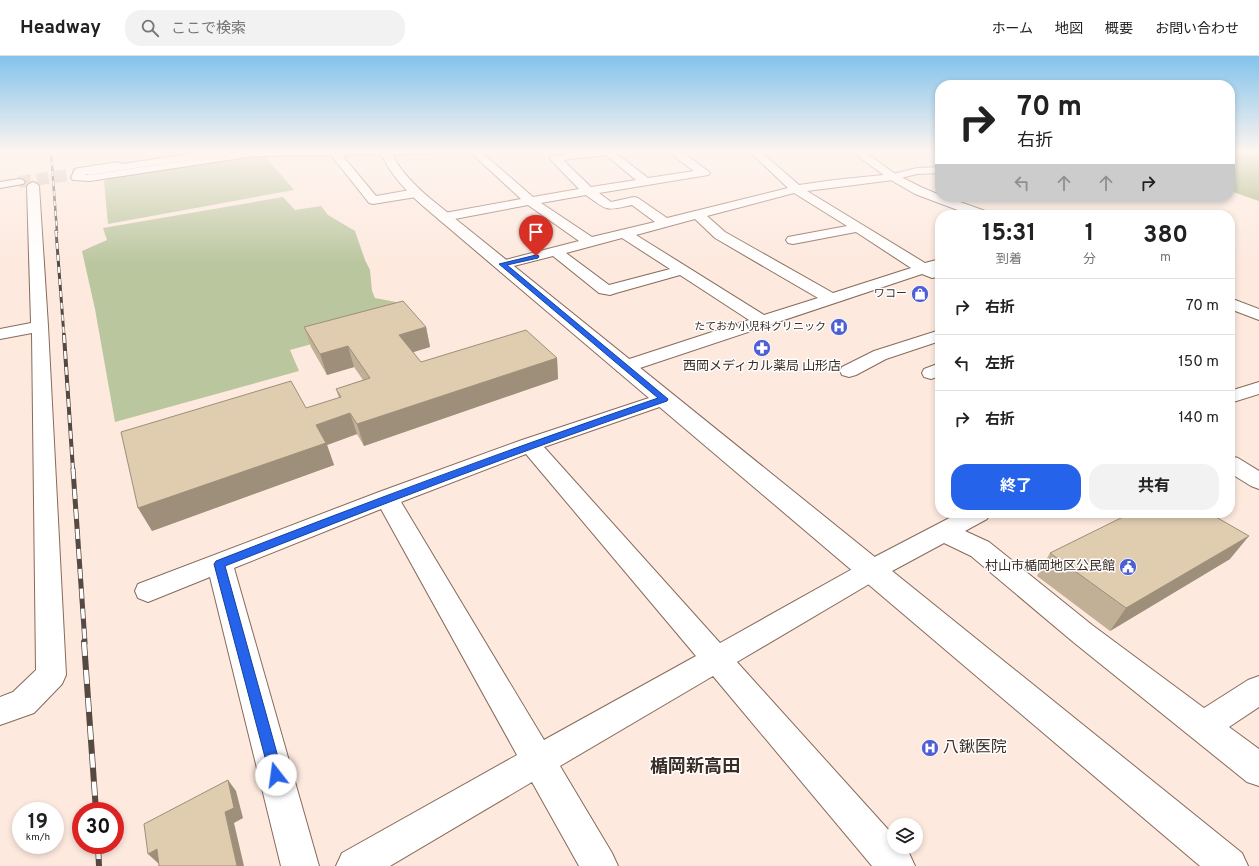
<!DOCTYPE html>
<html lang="ja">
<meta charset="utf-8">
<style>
:root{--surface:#fff;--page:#f2f2f2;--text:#222;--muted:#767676;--line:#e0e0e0;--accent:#2563eb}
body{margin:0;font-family:Overpass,"Noto Sans JP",sans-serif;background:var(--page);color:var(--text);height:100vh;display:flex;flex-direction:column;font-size:15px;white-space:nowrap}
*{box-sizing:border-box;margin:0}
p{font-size:13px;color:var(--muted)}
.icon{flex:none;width:22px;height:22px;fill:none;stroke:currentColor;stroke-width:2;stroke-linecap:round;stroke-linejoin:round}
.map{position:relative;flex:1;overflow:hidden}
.side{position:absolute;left:935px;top:154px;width:300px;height:308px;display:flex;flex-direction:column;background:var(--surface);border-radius:16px;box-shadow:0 2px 6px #0003}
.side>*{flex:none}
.banner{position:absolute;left:935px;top:24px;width:300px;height:122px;border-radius:16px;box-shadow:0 2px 6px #0003;background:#fff;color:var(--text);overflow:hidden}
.fabs{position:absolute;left:887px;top:762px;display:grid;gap:8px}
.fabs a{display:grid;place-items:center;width:36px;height:36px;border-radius:50%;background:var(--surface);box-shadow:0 2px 6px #0003;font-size:20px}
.speed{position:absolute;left:12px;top:746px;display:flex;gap:8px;font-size:20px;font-weight:700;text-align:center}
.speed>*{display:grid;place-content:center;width:52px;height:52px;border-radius:50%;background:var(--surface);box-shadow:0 2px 6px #0003;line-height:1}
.speed small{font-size:10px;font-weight:400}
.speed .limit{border:6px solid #d22;background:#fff;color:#111}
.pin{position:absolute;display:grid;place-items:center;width:34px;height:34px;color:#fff;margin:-41px -17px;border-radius:50% 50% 50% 0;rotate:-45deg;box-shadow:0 0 4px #0007}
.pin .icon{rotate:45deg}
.me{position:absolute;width:44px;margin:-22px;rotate:345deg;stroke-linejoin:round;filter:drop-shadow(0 0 3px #0008)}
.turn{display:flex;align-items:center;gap:14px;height:84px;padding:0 16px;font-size:18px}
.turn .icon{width:52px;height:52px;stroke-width:2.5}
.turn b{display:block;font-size:28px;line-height:34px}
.lanes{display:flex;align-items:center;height:38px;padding:0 16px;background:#0003;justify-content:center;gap:20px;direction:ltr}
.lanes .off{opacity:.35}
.eta{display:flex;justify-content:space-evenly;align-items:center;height:68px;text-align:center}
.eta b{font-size:24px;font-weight:700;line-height:28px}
.button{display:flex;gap:8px;margin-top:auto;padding:8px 16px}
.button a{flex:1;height:46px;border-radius:16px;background:var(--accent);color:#fff;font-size:16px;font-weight:700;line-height:46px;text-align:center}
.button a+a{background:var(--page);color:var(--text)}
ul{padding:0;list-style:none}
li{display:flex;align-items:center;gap:12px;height:56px;padding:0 16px;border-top:1px solid var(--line)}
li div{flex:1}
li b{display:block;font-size:15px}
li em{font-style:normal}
header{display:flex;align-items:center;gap:24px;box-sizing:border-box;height:56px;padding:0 20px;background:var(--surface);border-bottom:1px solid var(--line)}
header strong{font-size:19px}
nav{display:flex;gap:22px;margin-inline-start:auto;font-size:14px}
.search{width:280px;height:36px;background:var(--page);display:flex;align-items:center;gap:10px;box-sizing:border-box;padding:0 14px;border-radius:16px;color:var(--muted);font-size:15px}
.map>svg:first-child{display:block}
.green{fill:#bac69e}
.forest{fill:#a0b176}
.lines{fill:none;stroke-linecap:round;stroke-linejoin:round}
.tertiary-tunnel{stroke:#d6c4b9;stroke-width:12;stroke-dasharray:12 6;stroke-linecap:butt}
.minor-casing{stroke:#876a5a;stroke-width:2}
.tertiary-casing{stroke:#876a5a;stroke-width:2}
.primary-casing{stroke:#876a5a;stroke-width:2}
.minor{fill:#fff;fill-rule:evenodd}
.tertiary{fill:#fff;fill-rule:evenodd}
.primary{fill:#fff;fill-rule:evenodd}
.rail-far4-casing{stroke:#564941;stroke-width:2.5}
.rail-far3-casing{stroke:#564941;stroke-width:3}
.rail-far2-casing{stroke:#564941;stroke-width:4}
.rail-far1-casing{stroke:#564941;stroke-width:5}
.rail-casing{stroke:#564941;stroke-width:6}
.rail-far4{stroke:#fff;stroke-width:1.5;stroke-dasharray:5;stroke-linecap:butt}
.rail-far3{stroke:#fff;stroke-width:2;stroke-dasharray:6;stroke-linecap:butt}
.rail-far2{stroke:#fff;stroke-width:2.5;stroke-dasharray:8;stroke-linecap:butt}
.rail-far1{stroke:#fff;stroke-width:3.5;stroke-dasharray:10;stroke-linecap:butt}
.rail{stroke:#fff;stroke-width:4.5;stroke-dasharray:14;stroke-linecap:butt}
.wall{fill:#c1af96}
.shaded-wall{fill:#9d8f7a}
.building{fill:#e0ccaf;stroke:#9d8f7a}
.route{fill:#2563eb;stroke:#184099}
.labels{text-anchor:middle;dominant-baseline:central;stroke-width:3;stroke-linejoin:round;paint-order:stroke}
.far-poi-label{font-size:11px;fill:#3a2e27;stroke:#fff;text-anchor:end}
.poi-label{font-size:13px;fill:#3a2e27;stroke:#fff}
.near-poi-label{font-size:16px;fill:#3a2e27;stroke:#fff;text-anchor:start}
.near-quarter-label{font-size:18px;font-weight:bold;fill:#3a2e27;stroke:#fff}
</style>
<header>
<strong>Headway</strong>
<div class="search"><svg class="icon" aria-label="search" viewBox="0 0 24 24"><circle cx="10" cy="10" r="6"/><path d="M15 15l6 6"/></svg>ここで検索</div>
<nav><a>ホーム</a><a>地図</a><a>概要</a><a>お問い合わせ</a></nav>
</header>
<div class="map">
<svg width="1259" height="810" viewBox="0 0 1259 810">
<rect width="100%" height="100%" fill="#fde9de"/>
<!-- green -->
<path class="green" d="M256,100H265L294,134L108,168L104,125L116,120Z
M283,141L295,154L321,150L328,159L355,175L365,204L370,214L372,235L375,242L401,247L406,262L290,294L299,315L115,366L95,253L82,195L107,184L103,172Z"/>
<!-- forest -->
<path class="forest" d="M1230,95H1259V145L1230,135Z"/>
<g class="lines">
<!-- tertiary-tunnel -->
<path class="tertiary-tunnel" d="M19,126L89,116"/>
<defs>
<path id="minor" d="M248,95H433L428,98L342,99L376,140L416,133L420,134L422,137L420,140L416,141L373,148L369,147L331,99L254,100L90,125L73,124L71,122L75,113L79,112L118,106L123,109L118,112L84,119H90Z
M469,95H480L533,141L579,133L551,104L550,102L551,100L591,95H613L648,122L694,115L676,102L671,95H681L708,115L710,117L708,119L599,137L611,146L634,141L638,142L667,162L788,132L749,95H760L799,129L834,124L893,118L917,112L940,111V117L917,118L893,124L807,135L925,207L940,203V212L935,213L939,218L937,221L932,222L922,218L631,315L624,317L617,315L615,311L617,307L749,264L680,219L616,237L610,239L599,237L553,200L502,213L497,212L495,209L497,206L579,185L528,149L444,165L439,164L438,161L439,158L521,143ZM606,99L636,124L591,131L563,104ZM794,137L847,170L788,181L786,184L788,187L793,188L856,176L911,212L833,237L725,176L707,160ZM586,139C608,155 605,155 632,149L655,166L592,181L541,147ZM695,163L715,182L818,242L764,259L636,179ZM622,182L670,213L609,229L566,197Z
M33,126L37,128L39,130L48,270L66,619L62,628L34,657L0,669V641L13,636L36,614L32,277L0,283V273L31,267L27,130L29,128Z
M940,274V285L886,303L856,319L849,321L842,319L840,315L842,311L874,295Z
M940,307V320L931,323L924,321L922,317L924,313Z
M1259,326V338L1230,347V335Z
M664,337L671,339L674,343L671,347L544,391L720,587L863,507L959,457H991L987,463L965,475L989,486L1092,569L1204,652L1248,624L1259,620V651L1229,671L1259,693V730L1247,726L1072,585L971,500L944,487L881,521L737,606L894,780V791H904L909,797L915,810H872L713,620L560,710L612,797L618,810H579L532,726L390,810H336L342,797L517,699L381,453L234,512L319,810H281L210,521L148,546L138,542L135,535L138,528L379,436L522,384ZM526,398L696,600L544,684L401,446Z
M1230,400L1238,402L1259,415V433L1251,430L1230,417Z"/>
<path id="tertiary" d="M209,95H233L228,98L89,119L83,116L89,113Z
M380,95H390C400,115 415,130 432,144L1242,797L1248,810H1200L423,150C405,134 389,117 380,95Z
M19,123L23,124L25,126L23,128L0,132V126Z"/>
<path id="primary" d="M851,95H863L897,119L923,132L940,139V141H946L988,156L989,159H971L915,138L889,123Z
M1230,242L1259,253V264L1230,253Z"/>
</defs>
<!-- minor casing -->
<use href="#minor" class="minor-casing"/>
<!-- tertiary casing -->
<use href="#tertiary" class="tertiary-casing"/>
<!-- primary casing -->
<use href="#primary" class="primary-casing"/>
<!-- minor -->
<use href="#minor" class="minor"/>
<!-- tertiary -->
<use href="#tertiary" class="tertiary"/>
<!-- primary -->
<use href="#primary" class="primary"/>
<defs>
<path id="rail-far4" d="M51,95L57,176"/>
<path id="rail-far3" d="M56,175L64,280"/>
<path id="rail-far2" d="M64,279L73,414"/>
<path id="rail-far1" d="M73,413L85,587"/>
<path id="rail" d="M84,586L96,755
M98,789L99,810"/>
</defs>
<!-- rail-far4 casing -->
<use href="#rail-far4" class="rail-far4-casing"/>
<!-- rail-far3 casing -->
<use href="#rail-far3" class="rail-far3-casing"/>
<!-- rail-far2 casing -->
<use href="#rail-far2" class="rail-far2-casing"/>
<!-- rail-far1 casing -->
<use href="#rail-far1" class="rail-far1-casing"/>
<!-- rail casing -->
<use href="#rail" class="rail-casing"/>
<!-- rail-far4 -->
<use href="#rail-far4" class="rail-far4"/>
<!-- rail-far3 -->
<use href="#rail-far3" class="rail-far3"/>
<!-- rail-far2 -->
<use href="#rail-far2" class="rail-far2"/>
<!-- rail-far1 -->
<use href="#rail-far1" class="rail-far1"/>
<!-- rail -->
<use href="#rail" class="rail"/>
</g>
<!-- wall -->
<path class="wall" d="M304,271H426L430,291L413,296L421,306L557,302L558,323L364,390L357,378L327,389L334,409L152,475L306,352L339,342L336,333L363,324L354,311L327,319L311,291Z
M1050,497L1230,503L1110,575L1037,520Z"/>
<!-- shaded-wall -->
<path class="shaded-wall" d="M426,271L430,291L404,299L399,279Z
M348,290L354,311L327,319L320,298Z
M557,302L558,323L364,390L357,368Z
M350,357L357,378L327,389L334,409L152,475L138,452L316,369Z
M1249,480L1230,503L1110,575L1126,552Z
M228,724L236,735L243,762L234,767L244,810H237L225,756Z
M157,793L159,808L148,798Z"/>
<!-- building -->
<path class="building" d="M403,245L426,271L399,279L421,306L526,274L557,302L357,368L350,357L316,369L326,387L138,452L121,376L291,325L306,352L341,341L336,333L370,322L348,290L320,298L304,271Z
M1131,457H1209L1249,480L1126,552L1050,497Z
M228,724L234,752L225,756L237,810H159L157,793L148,798L144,768Z"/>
<!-- sky -->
<linearGradient id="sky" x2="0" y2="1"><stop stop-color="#83c3ec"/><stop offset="0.46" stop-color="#fef5f0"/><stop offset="1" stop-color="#fef5f0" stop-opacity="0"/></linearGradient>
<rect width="1259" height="208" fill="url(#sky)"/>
<!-- route -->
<path class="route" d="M536,199L539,200L538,202L507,209L668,343L667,345C518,396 372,452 225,510L283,719L281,724L276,726L271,724L214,508L216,505C362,448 509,393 658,342L499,208Z"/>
<!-- icons -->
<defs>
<symbol id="shop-disc" viewBox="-11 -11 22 22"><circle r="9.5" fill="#4d5fd5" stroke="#fff"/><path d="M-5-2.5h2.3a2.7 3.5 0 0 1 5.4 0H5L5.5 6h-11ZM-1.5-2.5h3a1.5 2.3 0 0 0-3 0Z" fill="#fff"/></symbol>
<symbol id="hospital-disc" viewBox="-11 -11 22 22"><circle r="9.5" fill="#4d5fd5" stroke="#fff"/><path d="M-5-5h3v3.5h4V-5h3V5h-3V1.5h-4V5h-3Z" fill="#fff"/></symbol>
<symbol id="pharmacy-disc" viewBox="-11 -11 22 22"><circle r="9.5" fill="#4d5fd5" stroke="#fff"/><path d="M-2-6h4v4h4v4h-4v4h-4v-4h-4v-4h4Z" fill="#fff"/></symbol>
<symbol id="civic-disc" viewBox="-11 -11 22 22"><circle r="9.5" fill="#4d5fd5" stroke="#fff"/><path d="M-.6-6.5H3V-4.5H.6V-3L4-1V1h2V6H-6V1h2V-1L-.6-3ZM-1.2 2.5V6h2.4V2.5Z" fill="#fff"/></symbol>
</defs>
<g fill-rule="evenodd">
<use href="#shop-disc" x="910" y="228" width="20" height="20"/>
<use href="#hospital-disc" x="829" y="261" width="20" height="20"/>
<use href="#pharmacy-disc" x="752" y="282" width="20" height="20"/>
<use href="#civic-disc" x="1118" y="501" width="20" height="20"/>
<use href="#hospital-disc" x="920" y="682" width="20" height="20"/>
</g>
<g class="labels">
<!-- far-poi labels -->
<g class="far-poi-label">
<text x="907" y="238">ワコー</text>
<text x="826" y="271">たておか小児科クリニック</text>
</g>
<!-- poi labels -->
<g class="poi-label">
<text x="762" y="311">西岡メディカル薬局 山形店</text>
<text x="1115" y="511" text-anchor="end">村山市楯岡地区公民館</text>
</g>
<!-- near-poi labels -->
<g class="near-poi-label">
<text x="943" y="692">八鍬医院</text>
</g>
<!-- near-quarter labels -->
<g class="near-quarter-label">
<text x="695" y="711">楯岡新高田</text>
</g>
</g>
</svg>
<div class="fabs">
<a><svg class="icon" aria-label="layers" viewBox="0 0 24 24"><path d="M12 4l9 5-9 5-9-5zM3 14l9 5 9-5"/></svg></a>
</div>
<div class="speed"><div>19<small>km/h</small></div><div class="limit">30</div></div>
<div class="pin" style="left:536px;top:200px;background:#d93025"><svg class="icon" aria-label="arrive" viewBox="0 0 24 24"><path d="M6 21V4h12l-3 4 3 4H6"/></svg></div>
<svg class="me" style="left:276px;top:719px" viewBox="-20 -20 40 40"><circle r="19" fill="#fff"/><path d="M0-13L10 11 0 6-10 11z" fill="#2563eb"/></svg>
<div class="banner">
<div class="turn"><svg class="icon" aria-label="right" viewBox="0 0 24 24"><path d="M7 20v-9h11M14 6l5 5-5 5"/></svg><div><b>70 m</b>右折</div></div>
<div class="lanes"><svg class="icon off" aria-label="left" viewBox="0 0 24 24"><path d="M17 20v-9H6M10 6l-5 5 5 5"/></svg><svg class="icon off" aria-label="ahead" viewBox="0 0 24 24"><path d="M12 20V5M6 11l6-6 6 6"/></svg><svg class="icon off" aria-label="ahead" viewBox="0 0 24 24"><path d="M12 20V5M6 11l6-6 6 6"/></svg><svg class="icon" aria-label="right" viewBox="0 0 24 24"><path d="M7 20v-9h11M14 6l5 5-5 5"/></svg></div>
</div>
<section class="side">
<div class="eta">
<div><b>15:31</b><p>到着</p></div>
<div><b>1</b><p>分</p></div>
<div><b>380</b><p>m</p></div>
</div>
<ul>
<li><svg class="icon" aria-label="right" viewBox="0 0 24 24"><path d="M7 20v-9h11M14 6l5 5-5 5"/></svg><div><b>右折</b></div><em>70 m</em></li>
<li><svg class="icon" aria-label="left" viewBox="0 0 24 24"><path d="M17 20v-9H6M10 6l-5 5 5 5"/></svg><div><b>左折</b></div><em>150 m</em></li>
<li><svg class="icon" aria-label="right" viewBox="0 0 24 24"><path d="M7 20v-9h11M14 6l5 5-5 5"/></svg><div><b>右折</b></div><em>140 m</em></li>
</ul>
<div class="button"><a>終了</a><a>共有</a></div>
</section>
</div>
